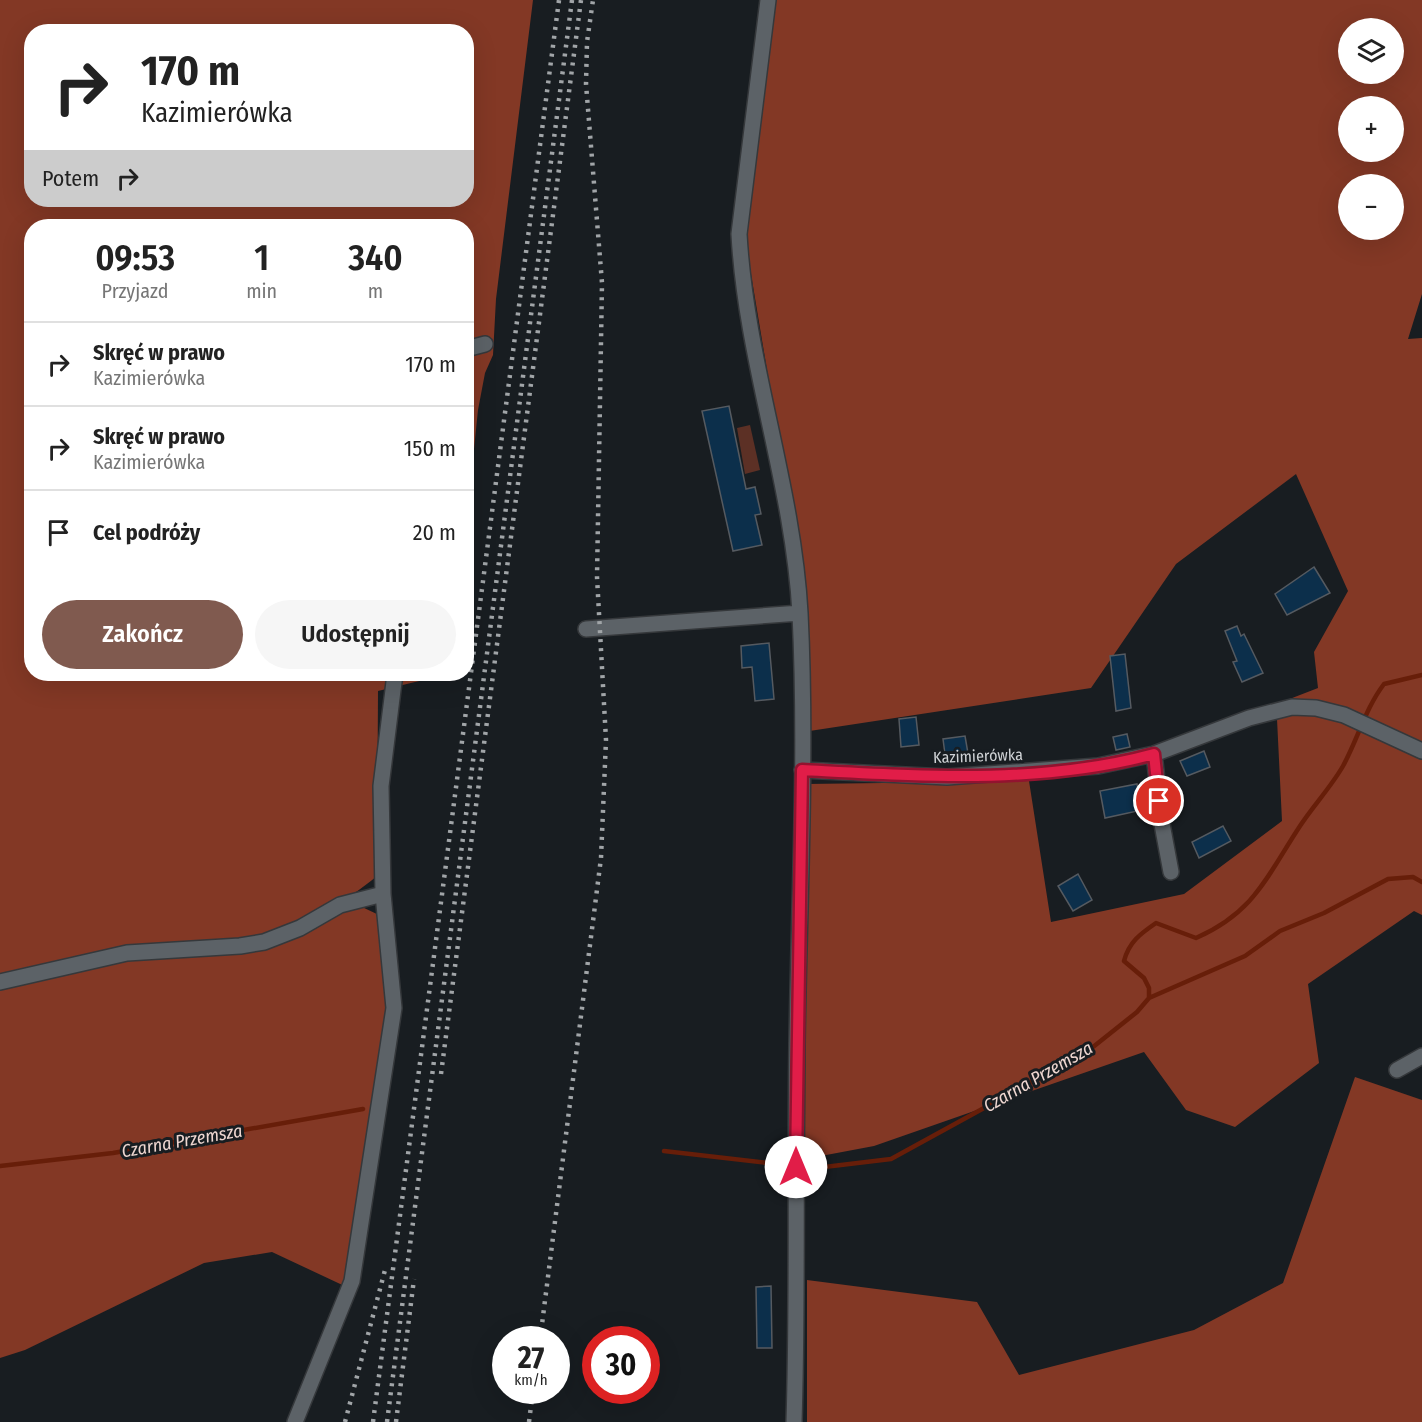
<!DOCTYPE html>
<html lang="pl">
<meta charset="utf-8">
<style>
:root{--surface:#fff;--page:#f6f6f6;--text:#222;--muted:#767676;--line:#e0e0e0;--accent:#805a4f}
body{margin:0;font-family:"Fira Sans Condensed",sans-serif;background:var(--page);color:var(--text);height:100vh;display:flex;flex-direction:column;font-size:22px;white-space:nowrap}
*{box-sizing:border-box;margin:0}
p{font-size:20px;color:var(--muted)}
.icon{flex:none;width:33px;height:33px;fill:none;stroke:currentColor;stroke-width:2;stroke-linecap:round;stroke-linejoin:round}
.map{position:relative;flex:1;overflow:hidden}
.panel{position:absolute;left:24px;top:219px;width:450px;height:462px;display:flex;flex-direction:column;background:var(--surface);border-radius:24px;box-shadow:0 6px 24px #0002}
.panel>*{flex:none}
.hud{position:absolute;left:24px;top:24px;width:450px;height:183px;border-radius:24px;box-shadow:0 6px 24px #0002;background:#fff;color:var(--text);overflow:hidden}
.controls{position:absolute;left:1338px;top:18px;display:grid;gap:12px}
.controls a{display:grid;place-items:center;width:66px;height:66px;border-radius:50%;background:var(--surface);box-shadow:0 6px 24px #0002;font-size:30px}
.speed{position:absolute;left:492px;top:1326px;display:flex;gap:12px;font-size:30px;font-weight:700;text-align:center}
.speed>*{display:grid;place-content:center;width:78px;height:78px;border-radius:50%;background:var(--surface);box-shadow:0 6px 24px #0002;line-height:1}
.speed small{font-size:15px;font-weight:400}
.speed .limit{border:9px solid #d22;background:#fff;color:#111}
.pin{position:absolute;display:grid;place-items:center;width:51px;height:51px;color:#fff;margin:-26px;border:3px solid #fff;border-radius:50%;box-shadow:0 2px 6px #0007}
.me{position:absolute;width:66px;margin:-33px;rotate:0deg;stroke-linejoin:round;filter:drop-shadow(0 0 4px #0008)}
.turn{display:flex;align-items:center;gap:21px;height:126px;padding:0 18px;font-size:27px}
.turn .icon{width:78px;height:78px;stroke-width:2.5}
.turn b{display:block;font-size:42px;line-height:51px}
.then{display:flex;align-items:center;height:57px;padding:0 18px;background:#0003;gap:12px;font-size:22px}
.eta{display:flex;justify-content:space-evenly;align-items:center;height:102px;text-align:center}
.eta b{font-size:36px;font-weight:600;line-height:42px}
.button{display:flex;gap:12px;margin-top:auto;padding:12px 18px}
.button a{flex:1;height:69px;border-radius:36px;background:var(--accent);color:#fff;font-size:24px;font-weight:600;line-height:69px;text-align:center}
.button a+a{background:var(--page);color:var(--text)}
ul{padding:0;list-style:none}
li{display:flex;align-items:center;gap:18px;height:84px;padding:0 18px;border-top:2px solid var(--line)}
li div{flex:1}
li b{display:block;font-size:22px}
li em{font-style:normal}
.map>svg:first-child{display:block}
.green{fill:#5c3025}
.forest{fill:#833825;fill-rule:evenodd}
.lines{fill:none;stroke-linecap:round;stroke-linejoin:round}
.stream{stroke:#671e09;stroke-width:4.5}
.building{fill:#0c2f4b;stroke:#555a60;stroke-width:1.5}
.minor-casing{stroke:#35383b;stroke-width:18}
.minor{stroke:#5c6267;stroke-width:15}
.rail{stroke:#a1a5a8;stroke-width:4.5;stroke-dasharray:3 6;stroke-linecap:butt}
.route-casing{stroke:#92132f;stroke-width:15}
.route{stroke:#e11d48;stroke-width:10}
.labels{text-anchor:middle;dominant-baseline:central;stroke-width:6;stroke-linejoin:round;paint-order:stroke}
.street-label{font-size:16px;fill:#cfd2d5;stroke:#181d21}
.water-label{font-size:18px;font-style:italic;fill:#efd7d1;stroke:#181d21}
</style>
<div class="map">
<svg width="1422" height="1422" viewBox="0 0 1422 1422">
<rect width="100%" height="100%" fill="#181d21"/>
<!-- green -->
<path class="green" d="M750,425L760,470L745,474L737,428Z"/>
<!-- forest -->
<path class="forest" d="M0,0H533L496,299L493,355L485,373L478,410L467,517L466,226H32V674H448L378,691L377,876C342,906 279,937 233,941C198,943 164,942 129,946C85,952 42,965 0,976ZM32,32H466V200H32Z
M775,0H1422V294L1408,339L1422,338V915L1414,911L1308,984L1319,1063L1235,1127L1186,1110L1144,1052L874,1146L805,1159L806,784L1029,781L1051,922L1184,894L1282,821L1277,719L1287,700L1318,688L1314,652L1348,591L1296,474L1176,564L1091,688L803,732L808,616L745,238ZM1348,28H1394V74H1348ZM1348,106H1394V152H1348ZM1348,184H1394V230H1348Z
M362,907L379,915L402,1009L353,1290L272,1252L204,1263L25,1350L0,1358V987L122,958L250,950L348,909Z
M1355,1077L1422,1100V1422H807V1280L977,1302L1019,1375L1194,1330L1283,1283Z"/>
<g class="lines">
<!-- stream -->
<path class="stream" d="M1149,998L1245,956L1280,931L1324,913L1388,879L1413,877L1422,882
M664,1151L776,1164
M0,1166L113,1153L363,1109
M816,1168L891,1159L1088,1051L1137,1012L1149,998V988L1144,978L1124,961C1129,942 1140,934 1156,923L1196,938C1255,912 1267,876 1300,826C1313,806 1331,787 1343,766C1358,739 1365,709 1384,684L1422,675"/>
</g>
<!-- building -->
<path class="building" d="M729,406L746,489L755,487L761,514L755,515L762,545L733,551L702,411Z
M1314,567L1330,593L1287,615L1275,594Z
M1237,626L1241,636L1244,634L1263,673L1242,682L1233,662L1237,661L1225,631Z
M769,643L774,699L755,701L752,667L742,668L741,646Z
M1125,654L1131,708L1116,711L1110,656Z
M916,717L919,745L901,747L899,719Z
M1127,734L1130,747L1116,750L1113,737Z
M965,736L969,759L946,762L943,739Z
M1204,751L1210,767L1187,776L1180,761Z
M1137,784L1142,810L1105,818L1100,791Z
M1223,826L1231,841L1199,858L1192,842Z
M1078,874L1092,900L1073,911L1058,886Z
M771,1286L772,1348H757L756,1287Z"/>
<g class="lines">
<defs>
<path id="minor" d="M768,0L739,234C746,362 793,484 800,613C807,756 799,901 797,1044C795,1170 798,1296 794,1422
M466,349L485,344
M586,629L800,613
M1154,754L1162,824L1171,872
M802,770L947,777L1098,766L1154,754L1249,718L1292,707L1316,708L1344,715L1422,751
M0,982L127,953L240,946L264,942L300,928L340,905L383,894
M1397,1070L1422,1056
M295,1422L352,1281L394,1008L383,894L381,786L395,674"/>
</defs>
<!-- minor casing -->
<use href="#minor" class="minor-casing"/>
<!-- minor -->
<use href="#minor" class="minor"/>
<!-- rail -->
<path class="rail" d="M441,1074L581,0
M540,1340L601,858L606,740L597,577L602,283L586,84L587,42L593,0
M345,1422L385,1270
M373,1422L559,0
M387,1422L572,0
M396,1422L414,1279
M529,1422L533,1390"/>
</g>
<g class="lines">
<defs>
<path id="route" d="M796,1167L802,770C919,776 1040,785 1154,754L1159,801"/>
</defs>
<!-- route casing -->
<use href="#route" class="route-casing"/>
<!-- route -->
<use href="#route" class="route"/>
</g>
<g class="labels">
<!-- street labels -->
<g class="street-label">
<text transform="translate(978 756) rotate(-2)">Kazimierówka</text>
</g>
<!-- water labels -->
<g class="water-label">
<text transform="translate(1038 1077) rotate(-30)">Czarna Przemsza</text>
<text transform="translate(182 1141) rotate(-10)">Czarna Przemsza</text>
</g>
</g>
</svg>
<div class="controls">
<a><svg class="icon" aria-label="layers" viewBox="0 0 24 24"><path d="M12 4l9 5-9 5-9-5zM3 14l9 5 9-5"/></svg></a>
<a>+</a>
<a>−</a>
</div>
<div class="speed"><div>27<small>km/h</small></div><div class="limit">30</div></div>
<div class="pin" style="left:1159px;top:801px;background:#d93025"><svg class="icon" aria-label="arrive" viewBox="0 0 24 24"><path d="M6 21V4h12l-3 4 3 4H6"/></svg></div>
<svg class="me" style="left:796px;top:1167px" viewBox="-20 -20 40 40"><circle r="19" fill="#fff"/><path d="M0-13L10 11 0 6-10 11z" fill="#e11d48"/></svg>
<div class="hud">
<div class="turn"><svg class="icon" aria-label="right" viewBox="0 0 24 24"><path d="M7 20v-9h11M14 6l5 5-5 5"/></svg><div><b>170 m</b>Kazimierówka</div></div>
<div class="then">Potem<svg class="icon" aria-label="right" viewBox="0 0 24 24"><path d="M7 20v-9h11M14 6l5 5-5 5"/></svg></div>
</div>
<section class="panel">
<div class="eta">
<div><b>09:53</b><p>Przyjazd</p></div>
<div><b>1</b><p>min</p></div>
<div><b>340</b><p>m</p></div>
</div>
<ul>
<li><svg class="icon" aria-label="right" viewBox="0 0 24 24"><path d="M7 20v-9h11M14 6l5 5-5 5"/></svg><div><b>Skręć w prawo</b><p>Kazimierówka</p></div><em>170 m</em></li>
<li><svg class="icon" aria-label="right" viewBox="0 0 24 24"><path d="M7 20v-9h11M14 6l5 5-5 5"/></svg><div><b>Skręć w prawo</b><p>Kazimierówka</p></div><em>150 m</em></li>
<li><svg class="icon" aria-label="arrive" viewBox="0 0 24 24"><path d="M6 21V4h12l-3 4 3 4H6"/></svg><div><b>Cel podróży</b></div><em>20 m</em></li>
</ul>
<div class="button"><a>Zakończ</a><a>Udostępnij</a></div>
</section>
</div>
